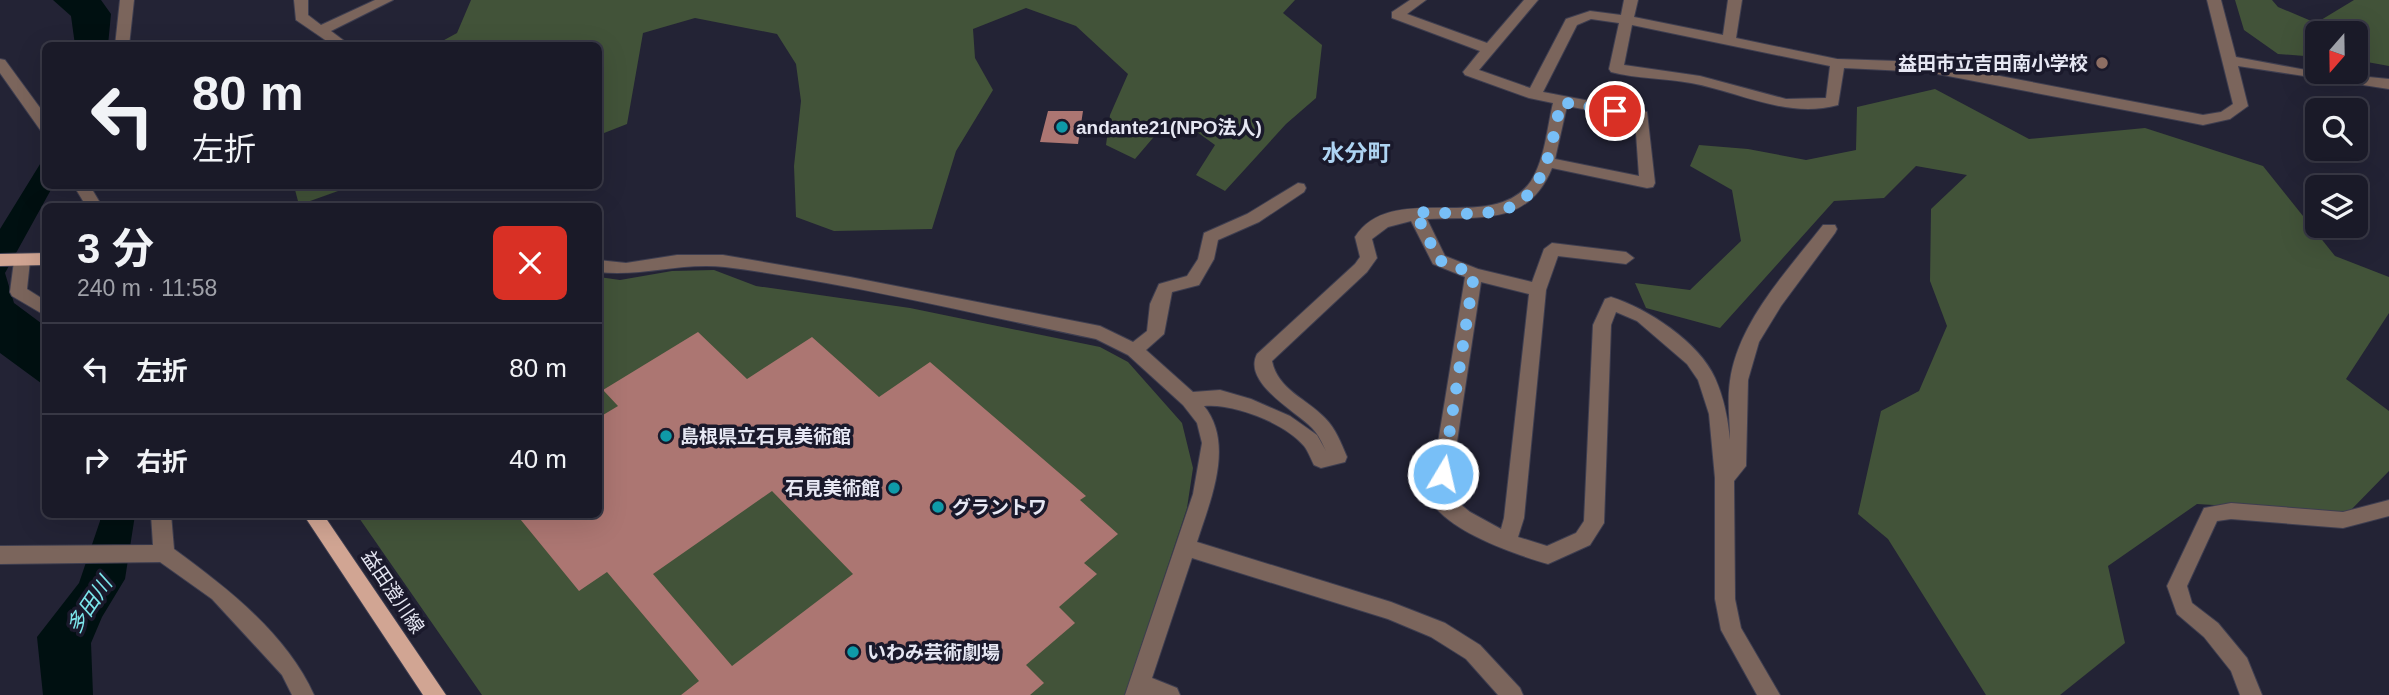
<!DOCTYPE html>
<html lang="ja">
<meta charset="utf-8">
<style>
:root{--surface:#1a1a28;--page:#232330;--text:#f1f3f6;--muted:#9fa1a8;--line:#383845}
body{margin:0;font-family:Arial,"Noto Sans JP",sans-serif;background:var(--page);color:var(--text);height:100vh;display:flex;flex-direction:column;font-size:26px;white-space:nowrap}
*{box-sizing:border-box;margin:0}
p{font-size:23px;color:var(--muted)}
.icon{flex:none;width:38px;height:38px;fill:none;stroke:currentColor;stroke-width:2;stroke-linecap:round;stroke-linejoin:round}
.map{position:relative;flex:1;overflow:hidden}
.sheet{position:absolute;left:42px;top:203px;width:560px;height:315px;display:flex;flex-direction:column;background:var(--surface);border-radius:10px;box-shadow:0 7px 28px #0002,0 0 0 2px var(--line)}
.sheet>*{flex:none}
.banner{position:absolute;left:42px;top:42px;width:560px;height:147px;border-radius:10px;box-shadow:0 7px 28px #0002,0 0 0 2px var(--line);background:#1a1a28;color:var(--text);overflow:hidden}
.needle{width:46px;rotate:200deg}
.buttons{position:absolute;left:2305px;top:21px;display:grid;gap:14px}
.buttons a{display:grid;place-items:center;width:63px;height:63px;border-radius:10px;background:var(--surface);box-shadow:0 7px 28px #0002,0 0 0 2px var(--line);font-size:35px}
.pin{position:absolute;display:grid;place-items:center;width:60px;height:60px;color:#fff;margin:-30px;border:4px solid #fff;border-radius:50%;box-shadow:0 2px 7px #0007}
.me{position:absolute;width:77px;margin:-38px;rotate:9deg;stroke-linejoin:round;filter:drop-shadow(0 0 5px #0008)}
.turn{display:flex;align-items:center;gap:24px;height:147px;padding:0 35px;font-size:32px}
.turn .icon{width:91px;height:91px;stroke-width:2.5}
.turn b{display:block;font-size:49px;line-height:60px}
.round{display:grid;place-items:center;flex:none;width:74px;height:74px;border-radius:10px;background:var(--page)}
.headline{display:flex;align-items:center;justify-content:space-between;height:119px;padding:0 35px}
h1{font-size:42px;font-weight:700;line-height:52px}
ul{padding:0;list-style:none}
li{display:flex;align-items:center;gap:21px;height:91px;padding:0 35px;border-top:2px solid var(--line)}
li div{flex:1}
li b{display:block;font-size:26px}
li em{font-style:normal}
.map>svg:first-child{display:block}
.green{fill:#425339}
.water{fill:#001011}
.building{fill:#ac7672;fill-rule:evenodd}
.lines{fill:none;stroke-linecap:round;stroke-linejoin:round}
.minor-casing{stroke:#3e3e50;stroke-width:2}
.tertiary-casing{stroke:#3e3e50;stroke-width:2}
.primary-casing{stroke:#3e3e50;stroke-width:2}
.minor{fill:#7b655c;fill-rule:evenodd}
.tertiary{fill:#7b655c;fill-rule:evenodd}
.primary{fill:#d1a593;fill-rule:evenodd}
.route{stroke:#78bff7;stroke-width:12;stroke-dasharray:0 21.6}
.education-dot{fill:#8d6e63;stroke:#1a192b;stroke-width:2.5}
.culture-dot{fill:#0f9aa8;stroke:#1a192b;stroke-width:2.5}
.labels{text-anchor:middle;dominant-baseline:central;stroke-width:7;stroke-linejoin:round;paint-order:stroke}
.poi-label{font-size:19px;font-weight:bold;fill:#e6e7f3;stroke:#1a192b;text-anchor:start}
.street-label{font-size:19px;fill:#e6e7f3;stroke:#1a192b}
.water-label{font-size:21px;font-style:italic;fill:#7ce7ec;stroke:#1a192b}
.quarter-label{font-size:23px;font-weight:bold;fill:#aed4f3;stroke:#1a192b}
</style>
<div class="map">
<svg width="2389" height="695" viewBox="0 0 2389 695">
<rect width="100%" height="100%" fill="#232335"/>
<!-- green -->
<path class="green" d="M471,0H1295L1283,13L1322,45L1316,98L1286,124L1225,191L1196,175L1215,145L1186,124L1158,132L1135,159L1106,145L1110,115L1128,74L1076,26L1026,8L973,29L975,58L993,90L956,151L932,229L834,231L796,217L794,166L801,101L796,64L777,34L695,18L643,33L627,124L599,135L598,46L435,45L457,33Z
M2235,0H2272L2278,7L2316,23L2354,0H2389V66L2356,60V33H2317V57L2278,54L2244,30Z
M1935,89L2029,139L2145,128L2263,166L2335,256L2389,277V313L2346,379L2389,411V471L2348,513L2197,504L2108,566L2125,643L2060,695H1986L1888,539L1858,514L1881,411L1919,391L1947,326L1930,281L1931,209L1967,175L1916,166L1884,198L1834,201L1720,328L1646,308L1635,283L1690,290L1741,241L1732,190L1690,166L1699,145L1748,149L1806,160L1856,150L1857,107Z
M294,186H352L299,205Z
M714,270L756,286L910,308L1100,347L1128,362L1182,423L1193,468L1187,508L1125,695H482L357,515L598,514L599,277L620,280L672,271Z"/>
<!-- water -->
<path class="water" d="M53,0H101L111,14L108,45H75L71,16Z
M45,156L46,186H53L5,273L14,303L45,326V386L0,353V229Z
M100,515H135L125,579L102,617L91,643L93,695H43L37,637L79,583L100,521Z"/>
<!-- building -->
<path class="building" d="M1048,111H1083L1078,144L1040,142Z
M698,332L747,379L812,337L879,397L930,362L1086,496L1080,500L1118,534L1084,563L1097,574L1059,607L1075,623L1026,665L1044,683L1030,695H681L699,681L607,572L579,591L516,514H598V418L618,406L603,390ZM772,491L853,574L732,666L653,574Z"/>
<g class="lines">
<defs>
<path id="minor" d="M120,0H134L129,46H115Z
M294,0H308V15L321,25L375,0H393L331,31L351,46H334L296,20Z
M1410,0H1426L1407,14L1487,43L1524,0H1538L1479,70L1530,88L1566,19L1590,11L1621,15L1624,0H1638L1634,17L1723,35L1728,0H1742L1736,38L1837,59L1927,62L2203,115L2221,112L2233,104L2207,0H2221L2236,57L2317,72L2389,79V89L2238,66L2248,106L2230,119L2203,125L1927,72L1844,68L1838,105C1787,119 1740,92 1691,83C1665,78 1637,79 1611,72L1609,69L1619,23L1591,19L1577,25L1543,92L1647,112L1655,183L1653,187L1647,188L1552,168C1528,227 1479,216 1427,219L1445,256L1478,269L1532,282L1544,249L1552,243L1626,252L1634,258L1626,264L1558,256L1546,290L1524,518L1518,537L1547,546L1576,533L1584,521L1593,325L1605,299L1611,297C1647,308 1699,342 1715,378C1724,398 1728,419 1730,440C1730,421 1727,401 1730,381C1738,322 1788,270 1823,225H1835L1837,229L1835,233L1781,306L1759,342L1748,380L1746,466L1734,481L1735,599L1741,628L1780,695H1757L1721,630L1715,599V478L1709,414L1698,380L1687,364L1637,321L1616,312L1611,325L1604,523L1590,545L1548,564C1514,554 1446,531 1429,498L1465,277L1433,264L1411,221L1388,227L1372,239L1377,258L1367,272L1272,361C1278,390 1306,398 1325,418C1336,429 1341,443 1347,457L1345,462L1321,468L1314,465C1311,459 1308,451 1304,446C1285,423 1233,403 1204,406C1235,444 1210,501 1197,542L1391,602L1445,623L1480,645L1520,688L1523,695H1498L1466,659L1431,637L1388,619L1192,558L1152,678L1177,688L1180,695H1125L1193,494L1202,443L1197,423L1183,405L1128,355L1096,339C973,314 850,283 725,267C682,262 642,277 598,272V260L626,263L677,255H723L850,277L1100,326L1133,342L1147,331L1150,304L1159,284L1187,276L1198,259L1204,233L1247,214L1298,183L1304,184L1306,188L1304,192L1259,222L1218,240L1214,259L1199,285L1172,292L1164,334L1146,350L1193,392L1220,390L1251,399L1290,416L1317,435L1326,451C1322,443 1319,435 1312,428C1297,412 1242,383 1257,354L1355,264L1360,257L1355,237C1392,179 1493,236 1531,181C1545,159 1547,128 1553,103L1529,98L1465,75L1463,72L1480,51L1392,18V12ZM1632,25L1830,66L1826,98L1786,99L1700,76L1624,65ZM1567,106L1635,119L1639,176L1555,159ZM1481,282L1529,294L1504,518L1501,529L1470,512L1449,495Z
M22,255L30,261L27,289L46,301V316L12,296L10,292L14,261Z
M2389,500V516L2343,528L2231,519L2217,521L2187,586L2192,603L2218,623L2247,658L2262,695H2240L2231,671L2204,637L2177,614L2167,586L2204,508L2231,503L2343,512Z
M151,514H171L174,549C226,587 287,634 314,695H292L282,675L212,599L160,562L0,564V546L153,545Z"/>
<path id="tertiary" d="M0,59L5,60L46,116V133L41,131L0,73Z
M74,186H90L102,206H86Z"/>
<path id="primary" d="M46,253V265L0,266V254Z
M303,514H323L446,695H423Z"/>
</defs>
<!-- minor casing -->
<use href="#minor" class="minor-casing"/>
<!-- tertiary casing -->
<use href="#tertiary" class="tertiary-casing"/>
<!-- primary casing -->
<use href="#primary" class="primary-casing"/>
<!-- minor -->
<use href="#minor" class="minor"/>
<!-- tertiary -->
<use href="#tertiary" class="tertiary"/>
<!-- primary -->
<use href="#primary" class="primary"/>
</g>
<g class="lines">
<!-- route -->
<path class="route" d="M1443,474L1474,274L1439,260L1415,212C1442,212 1475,217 1502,210C1547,199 1552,139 1561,102L1615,111"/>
</g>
<!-- markers -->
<circle class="education-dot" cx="2102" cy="63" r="7"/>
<g class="culture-dot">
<circle cx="1062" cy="127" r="7"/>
<circle cx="666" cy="436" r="7"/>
<circle cx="894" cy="488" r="7"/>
<circle cx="938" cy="507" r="7"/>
<circle cx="853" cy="652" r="7"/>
</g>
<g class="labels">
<!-- poi labels -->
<g class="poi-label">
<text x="2088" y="63" text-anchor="end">益田市立吉田南小学校</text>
<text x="1076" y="127">andante21(NPO法人)</text>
<text x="680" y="436">島根県立石見美術館</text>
<text x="880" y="488" text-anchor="end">石見美術館</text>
<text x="952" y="507">グラントワ</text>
<text x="867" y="652">いわみ芸術劇場</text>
</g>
<!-- street labels -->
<g class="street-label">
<text transform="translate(393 592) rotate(56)">益田澄川線</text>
</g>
<!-- water labels -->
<g class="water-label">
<text transform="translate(89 605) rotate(-56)">多田川</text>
</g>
<!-- quarter labels -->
<g class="quarter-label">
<text x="1356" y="153">水分町</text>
</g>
</g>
</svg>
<div class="buttons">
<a><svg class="needle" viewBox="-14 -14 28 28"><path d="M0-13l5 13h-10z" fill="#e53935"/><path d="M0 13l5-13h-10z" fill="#9fa1a8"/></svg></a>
<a><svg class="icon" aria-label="search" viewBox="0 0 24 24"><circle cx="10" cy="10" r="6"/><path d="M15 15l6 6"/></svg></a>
<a><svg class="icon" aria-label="layers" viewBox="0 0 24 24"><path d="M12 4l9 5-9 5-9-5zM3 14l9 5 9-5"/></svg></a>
</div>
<div class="pin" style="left:1615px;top:111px;background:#d93025"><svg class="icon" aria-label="arrive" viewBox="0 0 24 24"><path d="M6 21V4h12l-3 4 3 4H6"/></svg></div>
<svg class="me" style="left:1443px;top:474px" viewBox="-20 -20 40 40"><circle r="17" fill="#78bff7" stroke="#fff" stroke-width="3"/><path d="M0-11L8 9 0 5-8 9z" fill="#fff"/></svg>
<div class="banner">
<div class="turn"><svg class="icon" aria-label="left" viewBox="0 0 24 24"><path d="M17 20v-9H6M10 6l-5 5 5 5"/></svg><div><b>80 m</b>左折</div></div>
</div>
<section class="sheet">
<div class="headline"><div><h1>3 分</h1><p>240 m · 11:58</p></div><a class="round" style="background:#d93025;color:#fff"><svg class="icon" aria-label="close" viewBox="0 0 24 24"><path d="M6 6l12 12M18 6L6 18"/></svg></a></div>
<ul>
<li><svg class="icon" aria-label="left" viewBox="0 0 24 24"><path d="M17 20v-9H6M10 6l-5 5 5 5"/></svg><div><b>左折</b></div><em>80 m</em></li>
<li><svg class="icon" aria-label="right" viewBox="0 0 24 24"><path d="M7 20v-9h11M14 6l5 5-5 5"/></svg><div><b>右折</b></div><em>40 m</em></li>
</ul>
</section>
</div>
